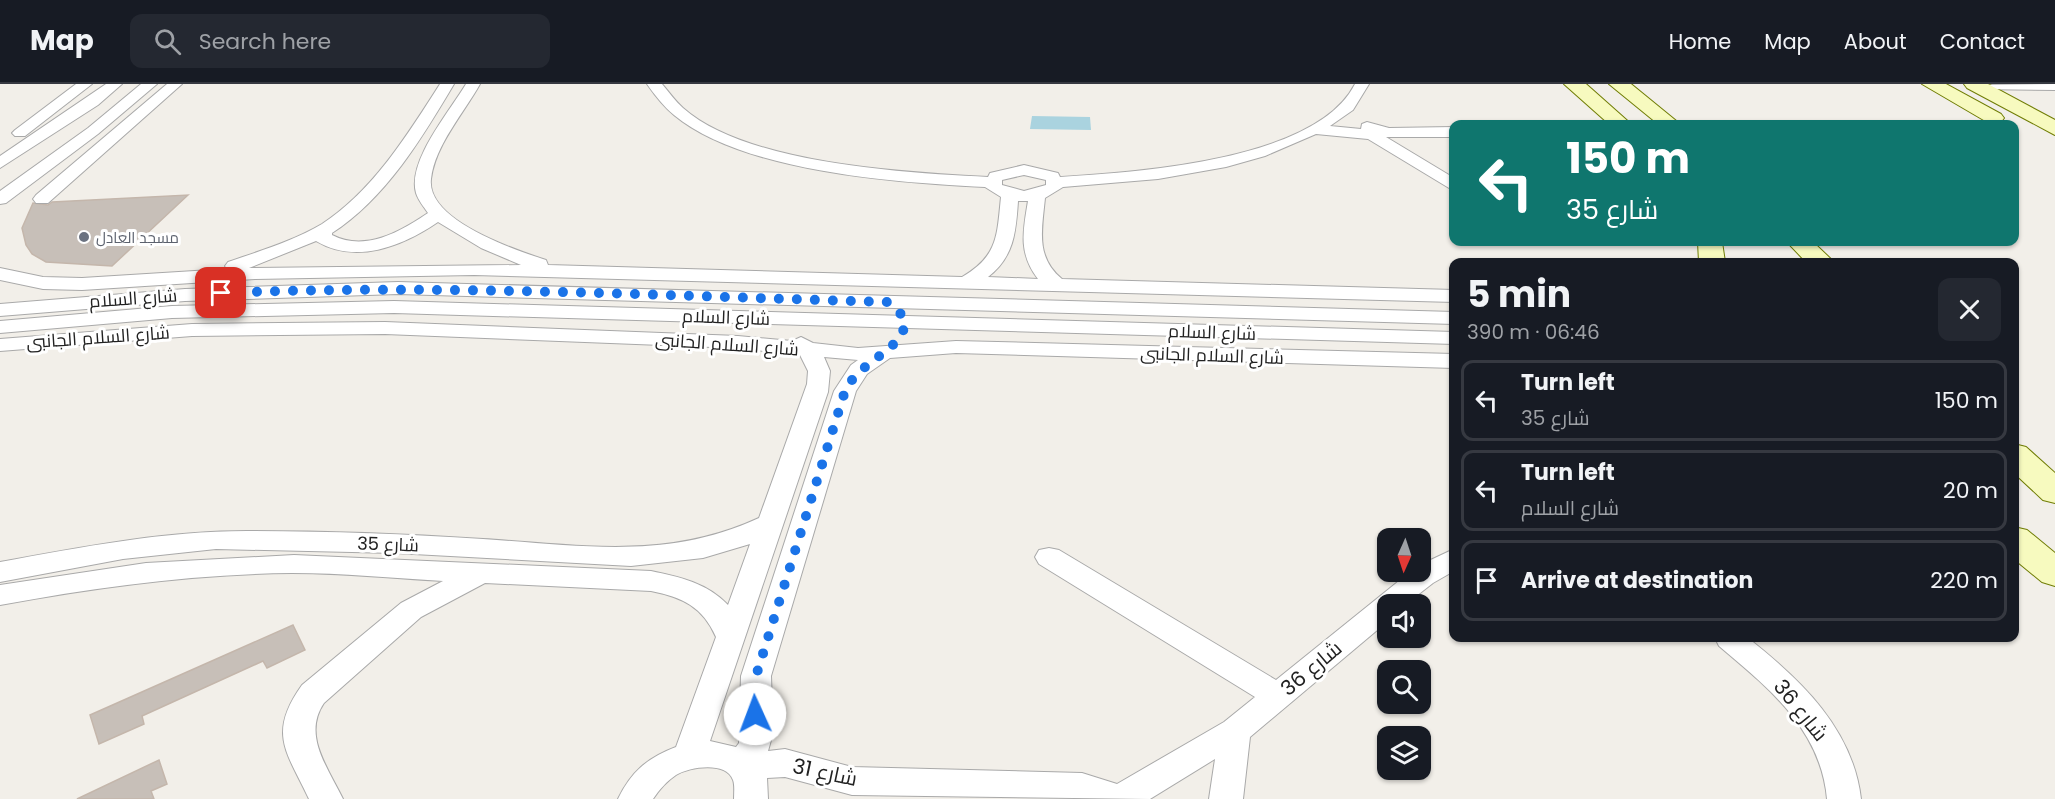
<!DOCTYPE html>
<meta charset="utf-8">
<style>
:root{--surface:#171b24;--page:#242831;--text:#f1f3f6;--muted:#9ea1a6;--line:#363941}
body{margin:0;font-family:Poppins,Cairo,sans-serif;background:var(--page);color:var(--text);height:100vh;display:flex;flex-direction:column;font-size:22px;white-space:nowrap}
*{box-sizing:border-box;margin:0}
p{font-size:20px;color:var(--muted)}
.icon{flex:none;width:33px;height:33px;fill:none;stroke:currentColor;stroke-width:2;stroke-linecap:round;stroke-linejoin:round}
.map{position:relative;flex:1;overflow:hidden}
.sheet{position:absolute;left:1449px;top:174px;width:570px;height:384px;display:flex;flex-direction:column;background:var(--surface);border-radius:12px;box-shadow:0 2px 4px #0004}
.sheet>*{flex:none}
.top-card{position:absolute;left:1449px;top:36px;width:570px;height:126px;border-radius:12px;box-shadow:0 2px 4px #0004;background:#0f766e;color:#fff;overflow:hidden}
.needle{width:39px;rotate:183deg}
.controls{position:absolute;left:1377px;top:444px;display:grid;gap:12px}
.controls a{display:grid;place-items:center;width:54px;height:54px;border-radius:12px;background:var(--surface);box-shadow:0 2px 4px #0004;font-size:30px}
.pin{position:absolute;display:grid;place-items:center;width:51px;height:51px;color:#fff;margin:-26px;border-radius:12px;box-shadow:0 3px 9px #0006}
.me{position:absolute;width:66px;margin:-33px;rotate:358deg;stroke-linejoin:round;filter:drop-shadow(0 0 4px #0008)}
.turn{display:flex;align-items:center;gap:21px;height:126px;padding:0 18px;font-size:27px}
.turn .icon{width:78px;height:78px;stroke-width:2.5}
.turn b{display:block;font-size:42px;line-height:51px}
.round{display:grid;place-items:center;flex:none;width:63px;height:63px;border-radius:12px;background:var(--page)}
.overview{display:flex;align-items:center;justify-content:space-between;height:102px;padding:0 18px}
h1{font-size:36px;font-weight:700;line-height:45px}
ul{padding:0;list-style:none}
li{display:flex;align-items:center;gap:18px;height:81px;margin:0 12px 9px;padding:0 6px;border:3px solid var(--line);border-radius:12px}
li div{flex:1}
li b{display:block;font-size:22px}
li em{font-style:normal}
header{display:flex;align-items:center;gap:36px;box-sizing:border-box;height:84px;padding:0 30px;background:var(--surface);border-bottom:2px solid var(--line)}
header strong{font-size:28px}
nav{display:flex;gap:33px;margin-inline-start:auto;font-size:21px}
.search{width:420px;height:54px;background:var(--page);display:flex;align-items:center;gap:15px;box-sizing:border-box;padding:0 21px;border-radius:12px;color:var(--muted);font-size:22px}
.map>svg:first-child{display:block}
.water{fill:#aad3df}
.building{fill:#c7bfb8;stroke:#c4b6ab;stroke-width:1.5}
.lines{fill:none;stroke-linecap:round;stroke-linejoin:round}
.street-casing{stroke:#a9a9a9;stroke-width:2}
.secondary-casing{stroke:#707d05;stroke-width:2}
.street{fill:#fff;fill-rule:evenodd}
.secondary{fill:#f7fabf;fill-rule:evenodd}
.route{stroke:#1a73e8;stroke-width:10;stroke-dasharray:0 18}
.worship-dot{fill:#6b7280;stroke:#fff;stroke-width:2}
.labels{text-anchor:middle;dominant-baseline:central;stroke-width:6;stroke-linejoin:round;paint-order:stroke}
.far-worship-label{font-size:15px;fill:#5b616d;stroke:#fff;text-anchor:start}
.street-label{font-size:18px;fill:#222;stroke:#fff}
.near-street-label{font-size:21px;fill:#222;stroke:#fff}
</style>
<header>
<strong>Map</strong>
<div class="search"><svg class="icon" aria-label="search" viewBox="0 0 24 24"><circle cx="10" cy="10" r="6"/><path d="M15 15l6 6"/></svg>Search here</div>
<nav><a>Home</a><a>Map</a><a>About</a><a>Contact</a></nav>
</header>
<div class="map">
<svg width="2055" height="715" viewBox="0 0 2055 715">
<rect width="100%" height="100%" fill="#f2efe9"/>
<!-- water -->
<path class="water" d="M1032,32L1090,33L1091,46L1030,45Z"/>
<!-- building -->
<path class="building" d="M188,111L112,182L46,178L32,170L26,161L22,144L33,119L48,121L52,118Z
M293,541L305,566L267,584L263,577L142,632L144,640L99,660L90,631Z
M159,676L167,700L151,707L154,715H77Z"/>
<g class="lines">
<defs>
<path id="street" d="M76,0H92L25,52H15L12,49L15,46Z
M106,0H122L98,21L0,84V72Z
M141,0H157L98,50L6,119L0,120V107L88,44Z
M167,0H182L48,119H36L33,115L36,111Z
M440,0H454C422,54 386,114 332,149V151C365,168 400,148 428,129C424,123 418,116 416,109C407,77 450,27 466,0H480C464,29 435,61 431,95C426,136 515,166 546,176L548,181L962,193C998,172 997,152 1001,113L985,103C899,99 742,88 674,31C664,23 654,10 647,0H662C669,8 675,17 683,24C746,80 906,89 988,93L990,89L1024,81L1058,89L1060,93C1137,88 1316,77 1355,0H1369L1353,26L1330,42L1361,45L1362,40L1367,38L1389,44L1454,43V53H1386L1454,94V107L1368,55L1316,50L1265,72L1226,83L1158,95L1063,103L1045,114C1042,145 1035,173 1062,195L1454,206V218L474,191L255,195L82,206L43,205L0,196V184L43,193L82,194L227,185L225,182L228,178C260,167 293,157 322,140C373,107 408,50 440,0ZM1024,91L1046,96V101L1024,107L1002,101V96ZM1018,117H1028C1023,147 1018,169 1038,195L988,193C1014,173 1016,148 1018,117ZM438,138L481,164L521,181L249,184L316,157C356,181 403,162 438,138Z
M2055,0V6L1976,5L1969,1Z
M398,198L1454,228V240L398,210L185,217L0,232V220L185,205Z
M394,217L1454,248V260L394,229L172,234L0,249V237L172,222Z
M385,238L738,252L792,257L801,253L813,259L858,264L956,257L1454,270V284L956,269L890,274L867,290L856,307L771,592L773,649L768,667L785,665L852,683L1082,689L1117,700L1224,638L1255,613L1039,480L1035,473L1039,466L1049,464L1059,466L1276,596L1410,488H1420V481L1454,465V487L1433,499L1406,520H1388V537L1250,653L1243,715H1209L1215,675L1150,715L852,711L785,693L767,694L768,715H734C734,709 735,701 733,696C726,677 690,683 676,691C667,697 659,706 653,715H618C631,688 647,674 676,663L716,553C703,523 682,513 651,507L485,499L421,533L324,619C302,651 328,684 343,715H309C287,668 267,650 302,601L401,519L443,497C393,494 342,489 292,489C193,490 96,503 0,521V501L146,479L294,471L651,487C680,493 707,499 728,521L750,460L703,474L631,482L395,469L216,465L123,475L0,498V478C82,463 164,447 247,447C326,447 405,450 483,455C581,461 666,477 759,434L807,300L808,287L800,271L738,264L385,250L192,252L0,267V255L192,240ZM824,273L858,276L851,281L834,307L741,592L739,659L736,663L710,657L828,308L830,287Z
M1715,554H1748C1801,596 1853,645 1861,715H1827C1821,646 1769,604 1719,562Z"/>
<path id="secondary" d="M1564,0H1586L1631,40H1609Z
M1609,0H1631L1680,40H1658Z
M1922,0H1946L2001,30L2004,34L2001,38H1987Z
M1964,0H1988L2055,36V51L1967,4Z
M1698,158H1722L1725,178H1699Z
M1787,158H1813L1834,178H1806Z
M2014,360L2026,363L2055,389V419L2043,416L2014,389Z
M2014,443L2027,446L2055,469V502L2042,498L2014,475Z"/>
</defs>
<!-- street casing -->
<use href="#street" class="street-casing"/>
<!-- secondary casing -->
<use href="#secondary" class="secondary-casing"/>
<!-- street -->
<use href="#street" class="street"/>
<!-- secondary -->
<use href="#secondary" class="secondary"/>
</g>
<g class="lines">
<!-- route -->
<path class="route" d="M221,209C443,200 665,212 887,218L902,231L905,239C902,267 859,277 845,307L756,592L753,618L755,630"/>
</g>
<!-- markers -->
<circle class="worship-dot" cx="84" cy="153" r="6"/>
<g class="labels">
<!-- far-worship labels -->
<g class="far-worship-label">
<text x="96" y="153">مسجد العادل</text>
</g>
<!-- street labels -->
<g class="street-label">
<text transform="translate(133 214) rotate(-4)">شارع السلام</text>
<text transform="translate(726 233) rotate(2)">شارع السلام</text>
<text transform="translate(1212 248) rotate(2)">شارع السلام</text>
<text transform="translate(98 253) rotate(-4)">شارع السلام الجانبى</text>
<text transform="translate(727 260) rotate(4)">شارع السلام الجانبى</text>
<text transform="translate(1212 271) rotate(2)">شارع السلام الجانبى</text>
<text transform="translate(388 460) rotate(2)">شارع 35</text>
</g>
<!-- near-street labels -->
<g class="near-street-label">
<text transform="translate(1311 584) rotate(-40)">شارع 36</text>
<text transform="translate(1801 626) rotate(51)">شارع 36</text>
<text transform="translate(825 688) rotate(12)">شارع 31</text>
</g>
</g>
</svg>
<div class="controls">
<a><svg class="needle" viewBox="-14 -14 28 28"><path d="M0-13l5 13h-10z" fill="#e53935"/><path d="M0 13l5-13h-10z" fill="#9ea1a6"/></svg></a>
<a><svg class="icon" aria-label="sound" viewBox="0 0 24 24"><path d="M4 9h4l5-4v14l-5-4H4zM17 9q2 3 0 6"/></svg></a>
<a><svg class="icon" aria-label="search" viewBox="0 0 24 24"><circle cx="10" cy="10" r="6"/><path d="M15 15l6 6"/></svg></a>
<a><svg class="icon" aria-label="layers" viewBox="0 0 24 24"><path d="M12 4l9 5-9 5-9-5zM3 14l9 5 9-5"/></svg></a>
</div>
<div class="pin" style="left:221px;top:209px;background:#d93025"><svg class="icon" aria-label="arrive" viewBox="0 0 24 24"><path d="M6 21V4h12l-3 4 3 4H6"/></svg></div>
<svg class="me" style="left:755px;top:630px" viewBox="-20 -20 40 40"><circle r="19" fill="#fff"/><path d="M0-13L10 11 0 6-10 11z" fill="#1a73e8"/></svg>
<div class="top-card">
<div class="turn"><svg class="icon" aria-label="left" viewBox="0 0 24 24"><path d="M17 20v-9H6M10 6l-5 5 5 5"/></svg><div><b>150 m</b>شارع 35</div></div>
</div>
<section class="sheet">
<div class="overview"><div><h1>5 min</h1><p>390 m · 06:46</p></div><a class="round"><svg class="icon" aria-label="close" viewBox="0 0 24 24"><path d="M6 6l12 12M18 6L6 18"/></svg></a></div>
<ul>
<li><svg class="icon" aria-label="left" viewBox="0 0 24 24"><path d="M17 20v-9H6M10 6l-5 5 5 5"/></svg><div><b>Turn left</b><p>شارع 35</p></div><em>150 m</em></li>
<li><svg class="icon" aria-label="left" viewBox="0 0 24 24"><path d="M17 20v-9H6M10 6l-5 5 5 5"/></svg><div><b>Turn left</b><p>شارع السلام</p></div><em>20 m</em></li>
<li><svg class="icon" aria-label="arrive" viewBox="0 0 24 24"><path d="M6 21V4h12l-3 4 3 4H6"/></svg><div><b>Arrive at destination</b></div><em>220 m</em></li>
</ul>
</section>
</div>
